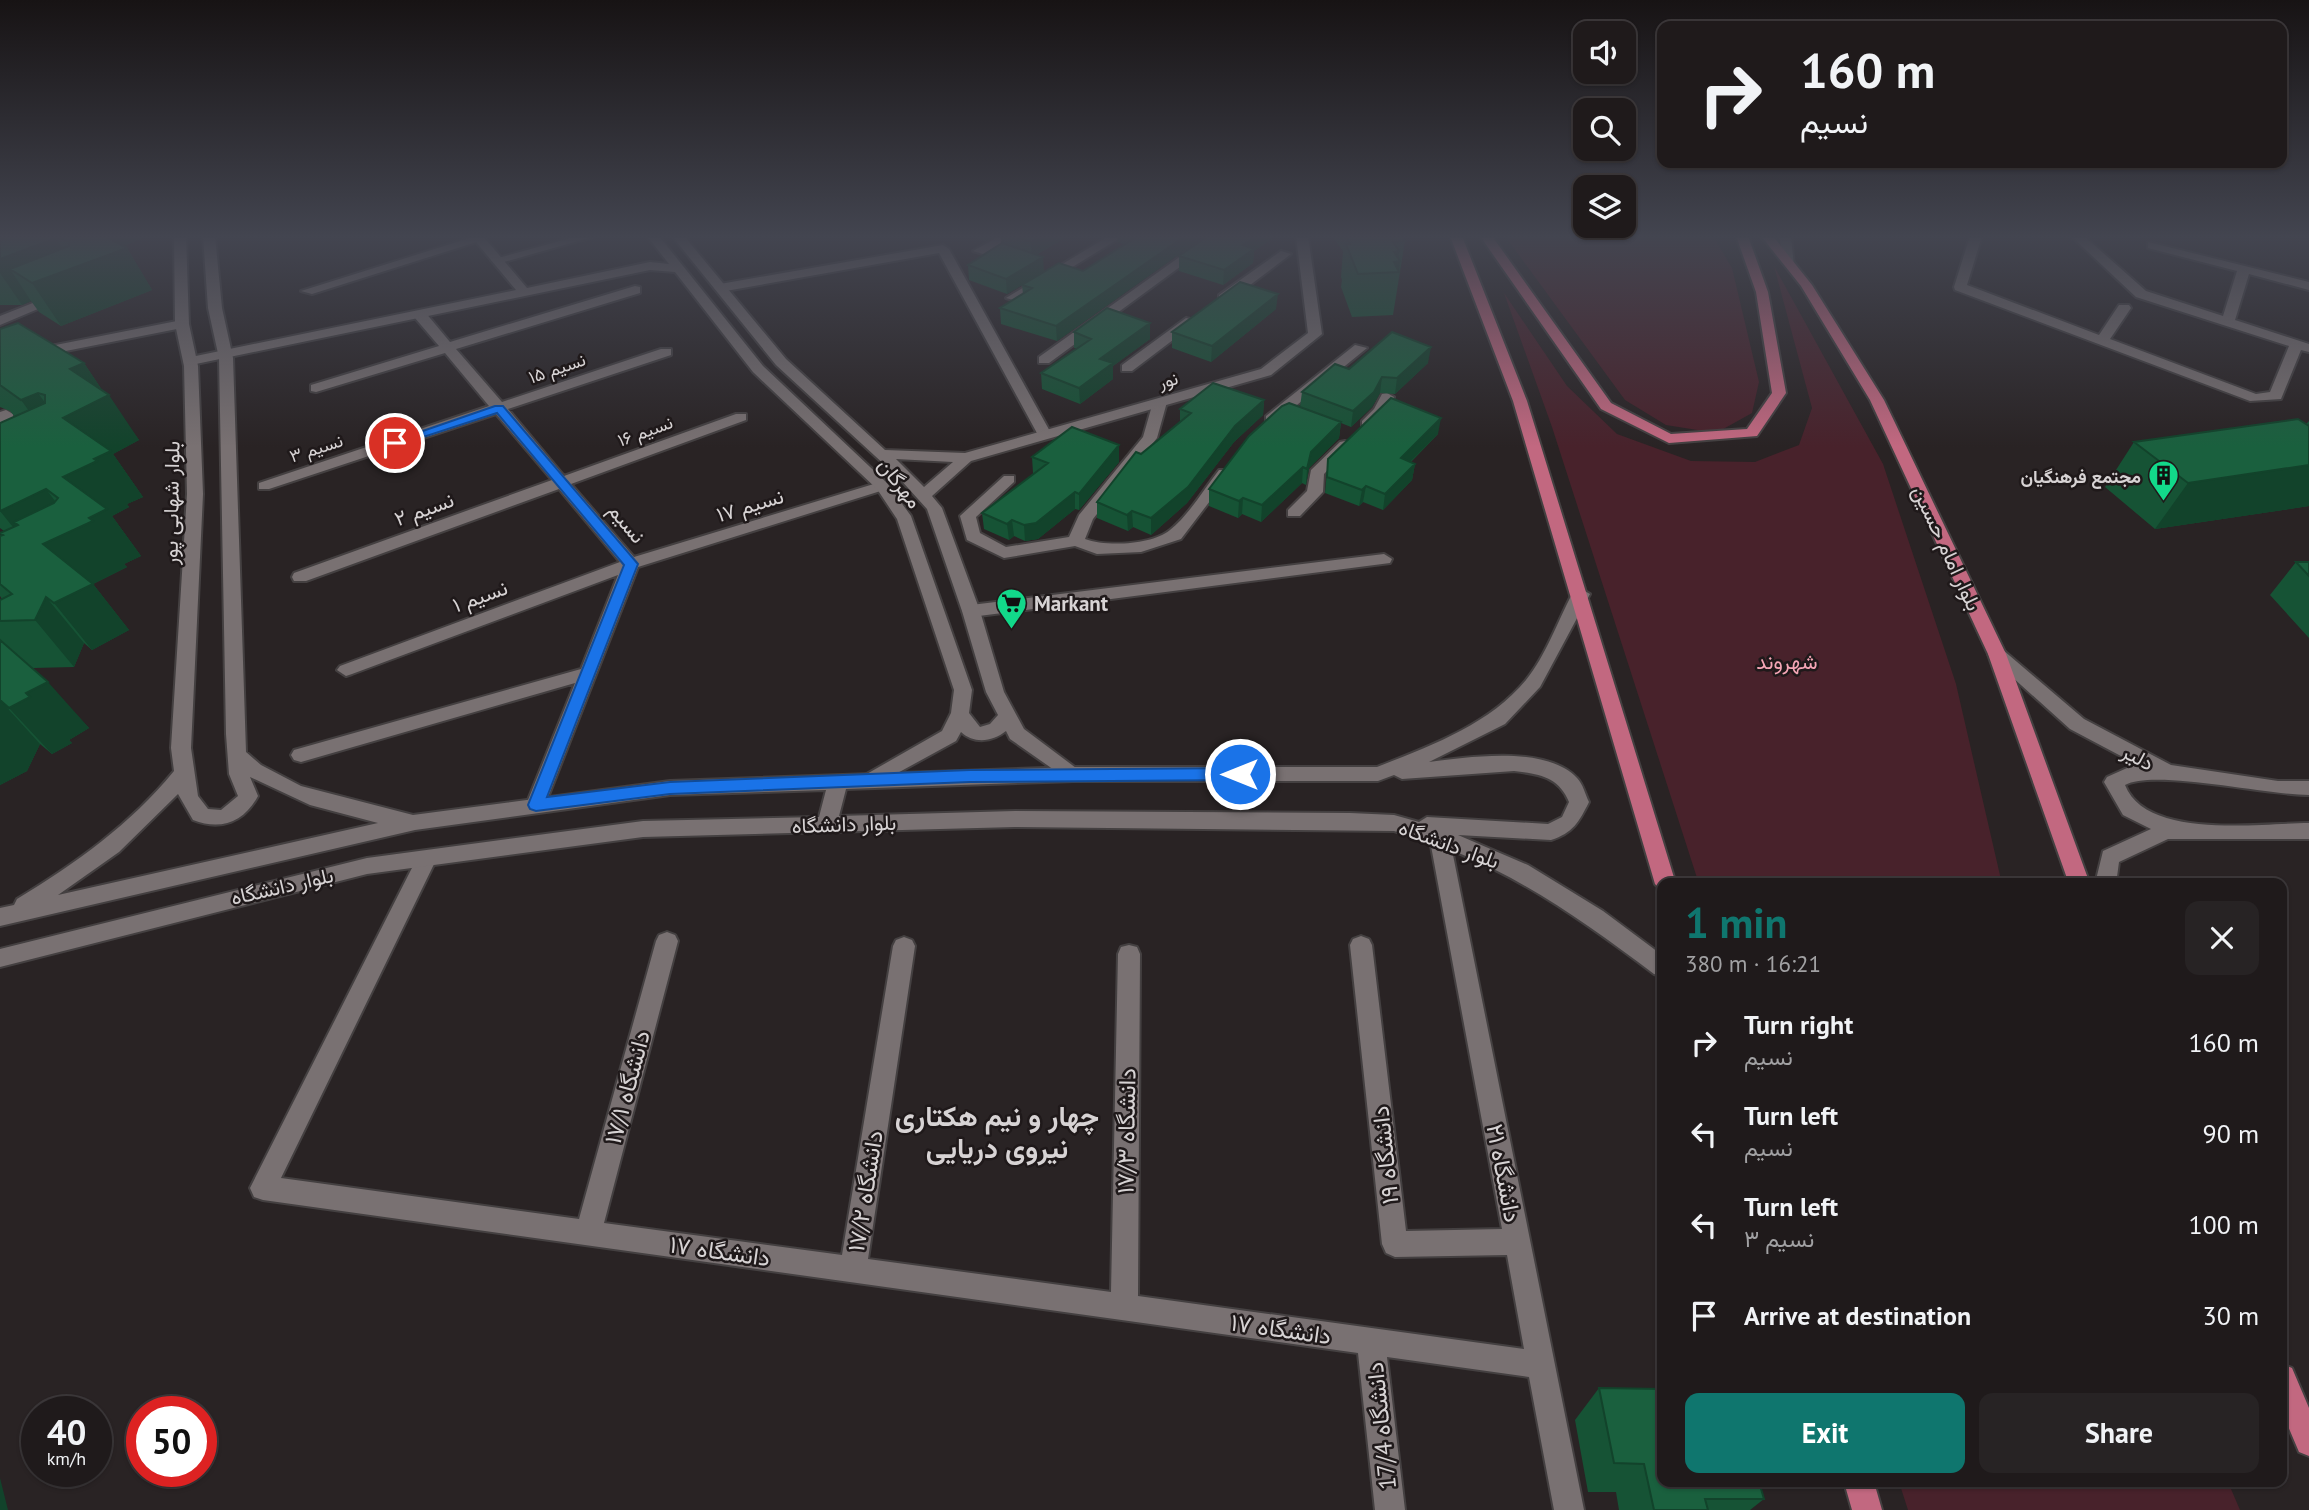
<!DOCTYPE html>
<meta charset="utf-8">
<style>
:root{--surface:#1f1a1b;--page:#272324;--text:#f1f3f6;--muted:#a1a1a3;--line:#3c383a;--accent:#0f766e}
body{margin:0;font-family:"PT Sans",Vazirmatn,sans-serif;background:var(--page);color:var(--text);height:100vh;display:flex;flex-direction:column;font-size:26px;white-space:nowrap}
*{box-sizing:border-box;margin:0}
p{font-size:23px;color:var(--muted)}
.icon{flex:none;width:38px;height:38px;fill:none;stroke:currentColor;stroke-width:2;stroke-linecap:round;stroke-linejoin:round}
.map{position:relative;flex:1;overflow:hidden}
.details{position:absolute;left:1657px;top:878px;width:630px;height:609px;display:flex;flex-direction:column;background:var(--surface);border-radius:14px;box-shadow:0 2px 5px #0004,0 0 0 2px var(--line)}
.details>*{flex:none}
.guide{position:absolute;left:1657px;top:21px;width:630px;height:147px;border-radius:14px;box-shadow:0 2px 5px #0004,0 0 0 2px var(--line);background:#1f1a1b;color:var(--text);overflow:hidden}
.controls{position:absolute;left:1573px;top:21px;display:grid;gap:14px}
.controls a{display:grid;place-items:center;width:63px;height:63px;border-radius:14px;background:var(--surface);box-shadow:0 2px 5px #0004,0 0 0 2px var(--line);font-size:35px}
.speed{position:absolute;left:21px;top:1396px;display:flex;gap:14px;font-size:35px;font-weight:700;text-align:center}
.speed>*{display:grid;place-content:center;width:91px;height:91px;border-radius:50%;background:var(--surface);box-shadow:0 2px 5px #0004,0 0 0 2px var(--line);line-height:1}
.speed small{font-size:18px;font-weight:400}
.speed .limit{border:10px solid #d22;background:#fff;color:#111}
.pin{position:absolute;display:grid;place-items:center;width:60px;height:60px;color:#fff;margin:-30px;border:4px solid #fff;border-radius:50%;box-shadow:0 2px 7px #0007}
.me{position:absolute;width:77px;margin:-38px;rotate:270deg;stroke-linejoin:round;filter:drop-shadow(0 0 5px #0008)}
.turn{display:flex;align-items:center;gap:24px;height:147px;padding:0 28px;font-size:32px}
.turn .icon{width:91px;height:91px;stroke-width:2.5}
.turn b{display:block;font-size:49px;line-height:60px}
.round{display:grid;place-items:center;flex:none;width:74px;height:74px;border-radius:14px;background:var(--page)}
.head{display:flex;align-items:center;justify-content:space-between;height:119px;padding:0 28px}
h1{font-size:42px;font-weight:800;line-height:52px;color:var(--accent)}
.cta{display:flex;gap:14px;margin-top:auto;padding:14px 28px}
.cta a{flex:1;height:80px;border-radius:14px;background:var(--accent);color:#fff;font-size:28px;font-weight:800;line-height:80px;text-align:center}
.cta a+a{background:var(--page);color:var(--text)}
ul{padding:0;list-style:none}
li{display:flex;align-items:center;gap:21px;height:91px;padding:0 28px}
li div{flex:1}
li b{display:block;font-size:26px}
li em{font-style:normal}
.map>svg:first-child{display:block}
.green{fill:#48222b}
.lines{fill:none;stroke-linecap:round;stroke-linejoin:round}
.minor-casing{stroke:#444041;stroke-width:4}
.tertiary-casing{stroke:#444041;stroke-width:4}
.secondary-casing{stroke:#444041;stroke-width:4}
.primary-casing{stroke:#444041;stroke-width:4}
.minor{fill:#797172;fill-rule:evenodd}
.tertiary{fill:#797172;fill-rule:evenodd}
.secondary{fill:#797172;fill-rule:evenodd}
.primary{fill:#c26880;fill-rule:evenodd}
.wall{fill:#165335}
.shaded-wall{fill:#12432b}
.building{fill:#1a603e;stroke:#12432b;stroke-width:2}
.route{fill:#1a73e8;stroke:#114b97;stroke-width:2}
.labels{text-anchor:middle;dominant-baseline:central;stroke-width:5;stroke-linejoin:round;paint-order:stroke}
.far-street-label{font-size:18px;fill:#d7d3d4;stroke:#1f191a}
.far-poi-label{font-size:18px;font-weight:bold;fill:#d7d3d4;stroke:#1f191a;text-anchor:end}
.street-label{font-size:21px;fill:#d7d3d4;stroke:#1f191a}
.poi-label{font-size:21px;font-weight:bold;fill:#d7d3d4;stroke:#1f191a;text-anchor:start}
.park-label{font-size:21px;fill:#f5a6b6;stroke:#1f191a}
.near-street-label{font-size:24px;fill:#d7d3d4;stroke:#1f191a}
.near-neighbourhood-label{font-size:28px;font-weight:bold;fill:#d7d3d4;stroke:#1f191a}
</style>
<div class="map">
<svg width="2309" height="1510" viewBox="0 0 2309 1510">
<rect width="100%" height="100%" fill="#292324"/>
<!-- green -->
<path class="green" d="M1505,236H1713L1732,268L1759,382L1752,413L1716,433L1666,425L1625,400Z
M1774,266L1883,464L1956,684L2002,884H1699L1552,427L1504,293L1567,386L1617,434L1691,461L1755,462L1799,445L1812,408Z
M1899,1482H2228L2240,1510H1908Z"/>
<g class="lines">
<defs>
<path id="minor" d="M0,236H8L15,259L4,278L0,279L3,259Z
M476,236L486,239L312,294L301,291Z
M578,236H596L497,264L491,260Z
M1000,236H1014L983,254L973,251Z
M1109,236H1123L1017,301L1006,298Z
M1209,236H1222L1049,363H1039V357Z
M1970,236H1982L1967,285L2099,335L2119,305H2129L2131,308L2110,339L2256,394L2270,392L2289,346L2136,297L2071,236H2084L2146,291L2223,316L2237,271L2148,248V242L2309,282V290L2249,274L2235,320L2309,344V352L2301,350L2281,399L2250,401L1955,290L1954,287Z
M943,245L949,249L1052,435L1050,438H1040L1038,435L939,253L720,292L714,288L720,284Z
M1281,251L1291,254L1229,301H1219V295Z
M635,286L640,287V293L456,349L502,402L661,349H671V355L508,409L564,476L736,414H746V420L571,484L634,557L877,483H887V489L638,567L543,810H529L526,805L575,683L301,762L294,760L291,755L294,750L581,669L618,575L352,674L346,676L337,670L340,666L620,562L559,489L306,581H294L292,577L294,573L552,480L496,414L269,489H259V483L489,406L445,353L316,392L311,391V385L439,346L415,318V312H425L450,342Z
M53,295L64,298L0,325V316Z
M1186,318L1198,321L1132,371H1122V365Z
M182,320L189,324L187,327L0,364V356Z
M1355,345L1367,348L1276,422H1266V416Z
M1387,393L1394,397L1385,414L1372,427H1362V421L1374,409L1382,394Z
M1160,398L1167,402L1157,438L1093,519L1085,539C1106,547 1152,545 1170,530C1189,515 1204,489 1219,470H1229V476L1181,539L1141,552L1097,554L1075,546L1004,558L967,540L960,516L1004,476H1014V482L976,517L980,533L1006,547L1069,537L1079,515L1143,437L1153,402Z
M6,410L13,414V444L0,450V412Z
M1345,441L1352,445L1324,474L1323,492L1300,516H1288V510L1307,491L1311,470L1340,442Z
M1384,554L1392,559L1390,563L971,617L962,611L971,605Z
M1439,827L1446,829L1449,835L1584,1510H1554L1529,1377L1387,1357L1405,1510H1375L1358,1353L263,1200L254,1197L250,1188L417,858L420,852H434L437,858L281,1178L579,1219L656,941L659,935L667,932L675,935L678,941L604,1223L842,1255L893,946L896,940L904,937L912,940L915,946L868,1259L1111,1292L1118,954L1121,947L1129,945L1137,947L1140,954L1138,1296L1524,1349L1507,1255L1395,1257L1386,1253L1382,1244L1350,945L1353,939L1361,936L1369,939L1372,945L1406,1231L1502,1229L1429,835L1432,829Z"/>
<path id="tertiary" d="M471,236H483L527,288L650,262L669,264L647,236H659L763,366L887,483L911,516L972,690L969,713L980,727L990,724L998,715L986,692L962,611L927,509L899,478L776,365L672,236H684L786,359L885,450L965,453L1261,369L1308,333L1296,236H1308L1322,334L1271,375L971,461L932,496L942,508L980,611L1004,692L1024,729L1084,774L1081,779H1067L1010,739L1006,731C992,742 974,744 961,732L956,741L872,787L865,785L862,780L865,775L942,731L951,713L954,690L897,519L877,489L753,372L675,272L650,270L191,365L184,361L191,357L516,290ZM896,459L953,462L924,487Z
M1779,236H1791L1794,267L1784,264Z"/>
<path id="secondary" d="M174,236H186L189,324L198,366L203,494L191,748L198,796L208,809L221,810L238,796L229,774L226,734L219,358L208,308L203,236H215L222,308L233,358L246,752L261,765L301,786L413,815L670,781L1074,767H1377C1430,746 1489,725 1526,680C1545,657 1558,621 1572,594L1581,589L1590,594L1540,687L1505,724L1429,762C1469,757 1546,745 1577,778C1583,784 1585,794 1589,802C1579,822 1573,833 1551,840L1458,835L1528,865L1603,911L1662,955V976L1654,974C1572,912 1495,858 1394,831L1015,827L643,837L367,874L0,967V949L367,858L643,821L819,817L826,790L670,795L415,830L0,926V908L14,905L17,899C76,863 130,825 174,771L171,748L187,494L184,366L175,324ZM1514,771C1539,774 1559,777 1569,802L1562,817L1548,824L1427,817L1419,822L1394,815L1350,813L1015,811L839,816L846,789L1074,781H1378L1394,775L1402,779ZM250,777L310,805L378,823L58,895L119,852L178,794L193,820C221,831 244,822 258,796Z
M1997,648L2003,650L2084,719L2171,765L2278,781H2309V795C2266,795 2154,769 2125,785C2146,840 2261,823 2309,823V839H2168L2119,862L2116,884H2095L2103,851L2151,829L2123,815L2104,782L2107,777L2136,764L2070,729L1991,658L1988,654L1991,650Z"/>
<path id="primary" d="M1450,236H1462L1527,401L1676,884H1662V891L1655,884L1513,401Z
M1480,236H1492L1611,403L1671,434L1747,429L1772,393L1756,292L1736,236H1748L1768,292L1786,393L1757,436L1669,443L1601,409Z
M1761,236H1773L1812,285L1884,400L2006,654L2090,884H2069L1988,654L1870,400L1801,286Z
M2282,1364L2292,1368L2309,1408V1456L2299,1452L2282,1412Z
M1844,1482H1874L1882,1510H1852Z"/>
</defs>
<!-- minor casing -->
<use href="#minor" class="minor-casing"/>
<!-- tertiary casing -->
<use href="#tertiary" class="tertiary-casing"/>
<!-- secondary casing -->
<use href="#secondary" class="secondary-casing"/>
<!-- primary casing -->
<use href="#primary" class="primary-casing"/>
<!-- minor -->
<use href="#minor" class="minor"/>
<!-- tertiary -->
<use href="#tertiary" class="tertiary"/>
<!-- secondary -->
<use href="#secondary" class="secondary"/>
<!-- primary -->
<use href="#primary" class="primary"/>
</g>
<!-- wall -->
<path class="wall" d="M147,236L123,246L127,248L152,290L61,326L39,312L31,301L22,305H0V239Z
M970,236H995L986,241Z
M1001,236H1068L1036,255L1044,272L1083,271L1124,244L1118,242L1117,236H1199V240L1057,341L1001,324L1000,308L1023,294L1022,285L1007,294L969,280L968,265L1001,243Z
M1208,236H1276L1254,251L1253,263L1223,285L1179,271V256Z
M1332,236H1401L1405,241L1393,315L1352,317L1341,287L1342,280L1341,277L1343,251Z
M1276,309L1211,362L1172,348V332Z
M0,329L84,363L102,390L139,440L113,454L143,497L127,504L129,507L112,516L141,556L124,564L127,567L93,584L129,630L92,650L84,643L74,667L33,668L89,728L69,740L72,743L52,754L40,744L27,771L0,785V600L2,599L0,596V536H2L0,533L4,531L0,528V423L15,417L10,411L0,407Z
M1074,332L1150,339L1113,366V379L1080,404L1042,389L1041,373L1077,348H1074Z
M1428,363L1395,394L1380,393L1372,407L1351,427L1341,423L1339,438L1309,468L1306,485L1302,483L1261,522L1242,514L1238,518L1209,506V489L1300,407L1302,392L1349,369Z
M1264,400L1263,415L1234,442L1187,503L1151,535L1133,527L1128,531L1097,518V502L1141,454L1180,422V409Z
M2309,421V506L2155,529L2105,487L2134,442L2306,424Z
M1438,434L1411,462L1415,464L1412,480L1383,510L1363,502L1359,506L1325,493L1328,459Z
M1119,445V462L1079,510L1075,509L1038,539L1025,541L1014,536L1009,540L984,529L982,513L1035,473H1033L1032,457Z
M2296,562H2309V638L2270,595Z
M1599,1388L1764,1499L1750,1510H1619L1616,1492H1588L1575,1420Z"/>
<!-- shaded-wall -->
<path class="shaded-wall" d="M93,236H147L105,254Z
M985,236H995L986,241Z
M1042,236H1068L1032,257L1031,242Z
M1185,236H1199V240L1057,341L1056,326Z
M1256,236H1276L1254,251L1253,263L1223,285L1224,270L1243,245Z
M56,238L74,267L127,248L152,290L61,326L32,283L10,269L31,301L22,305L0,273V259Z
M1399,251L1398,262L1400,261L1399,272H1391L1394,252Z
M1043,257L1044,272L1007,294L1006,279Z
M1278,294L1276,309L1211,362L1212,346Z
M1150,323V339L1113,366V379L1080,404L1079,388L1100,359Z
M1431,347L1428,363L1395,394L1397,378Z
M84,363L106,396L109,395L139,440L113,454L143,497L127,504L129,507L112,516L141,556L124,564L127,567L93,584L129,630L92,650L54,603L79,591L49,551L41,555L18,525L14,522L40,555L37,557L0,511L46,489L76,529L91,521L89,518L92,516L63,477L94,463L63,418L93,403L70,369Z
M1382,377L1380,393L1372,407L1351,427L1353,411Z
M38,393L71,438L54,445L21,400Z
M1264,400L1263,415L1234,442L1187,503L1151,535V518L1235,426Z
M1441,418L1438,434L1398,474L1401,458Z
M1341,422L1339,438L1309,468L1306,485L1307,469L1311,452Z
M1119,445V462L1079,510V494Z
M1415,464L1412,480L1383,510L1385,494Z
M2309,465V506L2155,529L2188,483Z
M1303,467L1302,483L1261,522L1262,505Z
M1366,486L1363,502L1359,506L1362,490Z
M1075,492V509L1038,539L1025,541L1024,525Z
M1243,498L1242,514L1238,518L1239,501Z
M1132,511L1133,527L1128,531L1127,515Z
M1012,520L1014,536L1009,540L1007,524Z
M46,597L84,643L74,667L35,620Z
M48,682L89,728L69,740L72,743L52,754L9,708L26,693Z
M0,700L40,744L27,771L0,785Z
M0,1478L8,1510H0Z"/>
<!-- building -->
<path class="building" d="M9,236H105L127,248L32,283L10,269L69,246V241L56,238L0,259V239Z
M1013,236H1042L1031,242Z
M1138,236H1185L1056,326L1000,308L1032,288L1022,285L1059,263L1083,271Z
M1208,236H1256L1243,245L1254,249L1224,270L1179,256Z
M1346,236H1401L1405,241L1393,242L1399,251L1394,252L1400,261L1394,262L1399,272L1358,274L1346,244H1350Z
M1002,243L1043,257L1006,279L968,265Z
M1240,282L1278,294L1212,346L1172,332Z
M1107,308L1150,323L1100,359L1113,363L1079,388L1041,373L1091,339L1074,332Z
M18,323L84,363L70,369L109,395L63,418L111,451L94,459L97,461L63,477L107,509L89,518L93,521L43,544L93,584L54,603L46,597L35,620L0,621V600L12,594L0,584V536L3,535L0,533L18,525L14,522L54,503L58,498L46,489L0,511V423L45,403V395L38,393L21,400L0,385V329Z
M1392,332L1431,347L1397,378L1382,377L1374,392L1353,411L1302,392L1335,364L1349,369Z
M1213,383L1264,400L1235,426L1188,487L1151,518L1132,511L1127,515L1097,502L1136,452L1141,454L1191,413L1180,409Z
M1391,398L1441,418L1401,458L1415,464L1385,494L1366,486L1362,490L1327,477L1328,459Z
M1289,403L1341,422L1311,452L1307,469L1303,467L1262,505L1243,498L1239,501L1209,489L1249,436L1282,406Z
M2298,419L2309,426V465L2188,483L2134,442Z
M1072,427L1119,445L1079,494L1075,492L1036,523L1024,525L1012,520L1007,524L982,513L1048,463L1032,457Z
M2296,562H2309V576Z
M0,640L48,682L26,693L30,697L9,708L0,700Z
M1599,1388L1662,1389V1482H1759L1764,1499H1705L1708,1510H1654L1644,1464L1614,1463Z"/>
<!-- sky -->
<linearGradient id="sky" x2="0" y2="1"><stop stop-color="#171314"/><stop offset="0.53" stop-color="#434550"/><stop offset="1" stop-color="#434550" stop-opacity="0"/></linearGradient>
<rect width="2309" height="447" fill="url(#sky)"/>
<!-- route -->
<path class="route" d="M495,406H503L638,564L547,797L670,782L970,770L1240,768L1248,774L1240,780L970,782L670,794L536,811L530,809L528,805L624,565L497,413L399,445L388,443Z"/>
<!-- icons -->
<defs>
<symbol id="building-pin" viewBox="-11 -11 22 30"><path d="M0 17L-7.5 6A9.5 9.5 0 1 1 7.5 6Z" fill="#12d98a" stroke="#1f191a"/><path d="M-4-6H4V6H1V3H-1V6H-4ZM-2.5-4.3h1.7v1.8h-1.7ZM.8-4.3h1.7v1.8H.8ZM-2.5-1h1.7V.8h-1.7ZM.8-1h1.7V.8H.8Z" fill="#111"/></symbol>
<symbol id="supermarket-pin" viewBox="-11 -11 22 30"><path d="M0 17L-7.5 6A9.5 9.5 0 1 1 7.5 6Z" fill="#12d98a" stroke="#1f191a"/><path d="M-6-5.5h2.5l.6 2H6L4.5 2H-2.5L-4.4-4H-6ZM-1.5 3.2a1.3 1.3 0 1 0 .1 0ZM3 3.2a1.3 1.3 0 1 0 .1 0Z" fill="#111"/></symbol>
</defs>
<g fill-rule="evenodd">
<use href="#building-pin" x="2146" y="458" width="35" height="47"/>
<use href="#supermarket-pin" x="994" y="586" width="35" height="47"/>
</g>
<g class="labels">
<!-- far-street labels -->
<g class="far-street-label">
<text transform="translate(557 368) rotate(-19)">نسیم ۱۵</text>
<text transform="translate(1168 380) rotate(-16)">نور</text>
<text transform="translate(645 431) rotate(-20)">نسیم ۱۶</text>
<text transform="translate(316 448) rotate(-18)">نسیم ۳</text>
</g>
<!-- far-poi labels -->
<g class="far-poi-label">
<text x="2141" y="476">مجتمع فرهنگیان</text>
</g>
<!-- street labels -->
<g class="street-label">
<text transform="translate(900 483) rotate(52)">مهرگان</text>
<text transform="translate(171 503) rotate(-89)">بلوار شهابی پور</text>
<text transform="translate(750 505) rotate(-17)">نسیم ۱۷</text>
<text transform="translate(424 509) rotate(-20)">نسیم ۲</text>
<text transform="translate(627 523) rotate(50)">نسیم</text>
<text transform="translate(1947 548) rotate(65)">بلوار امام حسین</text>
<text transform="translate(480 596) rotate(-20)">نسیم ۱</text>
<text transform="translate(2138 757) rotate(28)">دلیر</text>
<text transform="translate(844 824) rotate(-2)">بلوار دانشگاه</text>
<text transform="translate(1449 844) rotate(20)">بلوار دانشگاه</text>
<text transform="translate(282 886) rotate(-13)">بلوار دانشگاه</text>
</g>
<!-- poi labels -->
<g class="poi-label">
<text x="1034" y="603">Markant</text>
</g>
<!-- park labels -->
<g class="park-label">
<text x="1787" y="661">شهروند</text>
</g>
<!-- near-street labels -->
<g class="near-street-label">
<text transform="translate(627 1087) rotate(-75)">دانشگاه ۱۷/۱</text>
<text transform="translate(1126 1131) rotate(-89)">دانشگاه ۱۷/۳</text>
<text transform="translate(1385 1155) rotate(-96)">دانشگاه ۱۹</text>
<text transform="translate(1504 1173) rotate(79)">دانشگاه ۲۱</text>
<text transform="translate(865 1191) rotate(-81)">دانشگاه ۱۷/۲</text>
<text transform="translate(720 1251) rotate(8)">دانشگاه ۱۷</text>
<text transform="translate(1281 1329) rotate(8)">دانشگاه ۱۷</text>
<text transform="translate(1381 1426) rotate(-96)">دانشگاه 17/4</text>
</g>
<!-- near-neighbourhood labels -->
<g class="near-neighbourhood-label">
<text x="997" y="1115">چهار و نیم هکتاری<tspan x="997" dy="32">نیروی دریایی</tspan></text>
</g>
</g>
</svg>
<div class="controls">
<a><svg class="icon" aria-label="sound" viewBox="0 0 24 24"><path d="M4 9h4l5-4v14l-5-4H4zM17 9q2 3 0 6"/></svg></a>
<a><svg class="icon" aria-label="search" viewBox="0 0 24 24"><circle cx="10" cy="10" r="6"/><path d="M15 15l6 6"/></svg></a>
<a><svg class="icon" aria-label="layers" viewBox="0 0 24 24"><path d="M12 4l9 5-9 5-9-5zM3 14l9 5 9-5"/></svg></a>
</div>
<div class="speed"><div>40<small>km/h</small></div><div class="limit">50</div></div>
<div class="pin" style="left:395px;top:443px;background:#d93025"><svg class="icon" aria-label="arrive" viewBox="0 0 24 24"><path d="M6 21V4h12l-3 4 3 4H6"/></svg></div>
<svg class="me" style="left:1240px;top:774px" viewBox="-20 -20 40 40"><circle r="17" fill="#1a73e8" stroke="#fff" stroke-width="3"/><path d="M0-11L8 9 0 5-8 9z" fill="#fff"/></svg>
<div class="guide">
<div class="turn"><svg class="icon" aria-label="right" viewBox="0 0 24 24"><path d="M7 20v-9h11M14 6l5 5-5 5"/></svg><div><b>160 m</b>نسیم</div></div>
</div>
<section class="details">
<div class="head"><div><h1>1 min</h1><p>380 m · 16:21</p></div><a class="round"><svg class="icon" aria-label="close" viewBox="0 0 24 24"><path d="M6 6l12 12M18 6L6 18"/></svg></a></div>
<ul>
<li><svg class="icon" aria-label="right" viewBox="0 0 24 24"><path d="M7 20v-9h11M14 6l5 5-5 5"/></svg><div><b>Turn right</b><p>نسیم</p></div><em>160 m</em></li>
<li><svg class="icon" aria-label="left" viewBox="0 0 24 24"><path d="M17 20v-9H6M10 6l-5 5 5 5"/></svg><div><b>Turn left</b><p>نسیم</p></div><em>90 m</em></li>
<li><svg class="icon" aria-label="left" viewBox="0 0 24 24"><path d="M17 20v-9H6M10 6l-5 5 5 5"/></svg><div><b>Turn left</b><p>نسیم ۳</p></div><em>100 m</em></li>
<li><svg class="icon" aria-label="arrive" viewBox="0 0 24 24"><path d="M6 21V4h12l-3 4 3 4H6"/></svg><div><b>Arrive at destination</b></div><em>30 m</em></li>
</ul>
<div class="cta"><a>Exit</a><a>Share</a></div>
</section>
</div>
